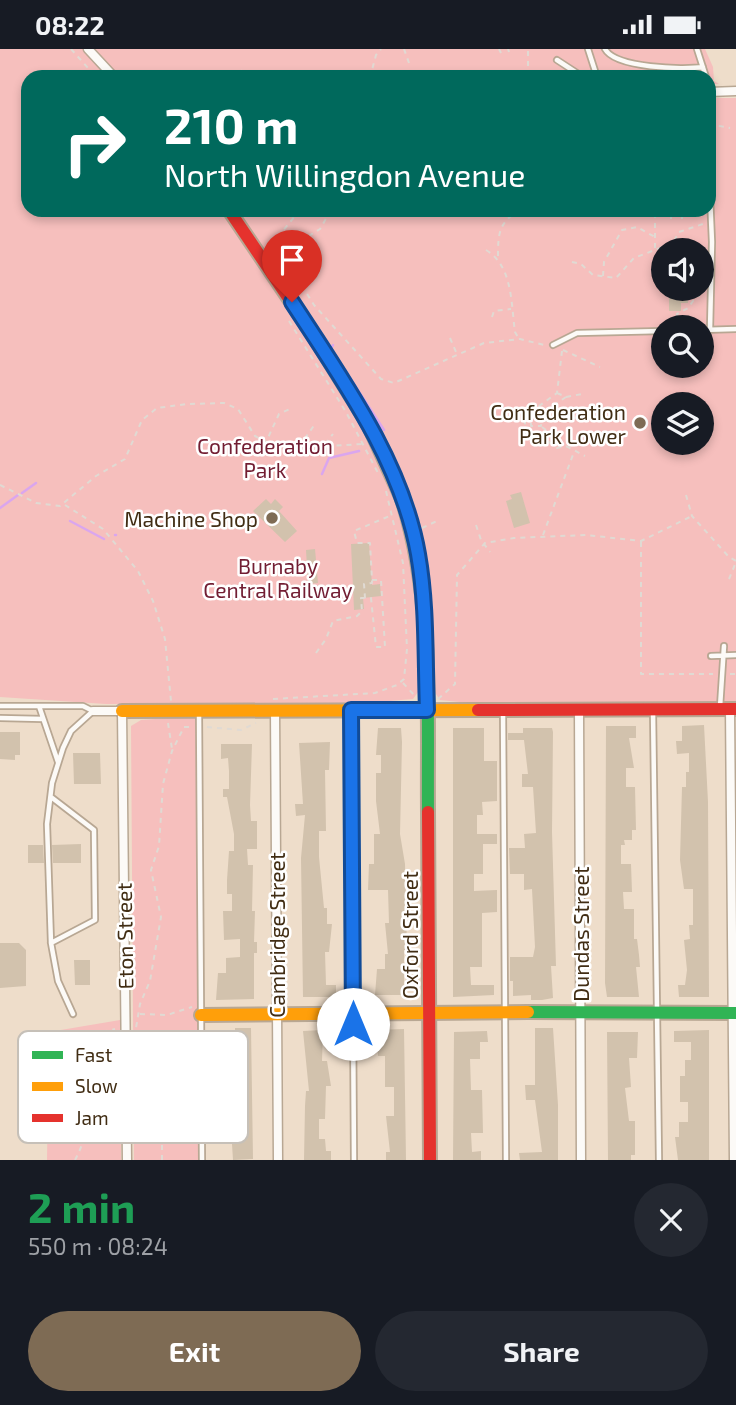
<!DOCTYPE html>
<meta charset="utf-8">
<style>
:root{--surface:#171b24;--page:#242831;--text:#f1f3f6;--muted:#9ea1a6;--accent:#7e6b54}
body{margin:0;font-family:"Exo 2",sans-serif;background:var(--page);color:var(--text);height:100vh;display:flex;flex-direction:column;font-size:26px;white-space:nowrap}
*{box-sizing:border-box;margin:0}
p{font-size:23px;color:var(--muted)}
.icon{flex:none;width:38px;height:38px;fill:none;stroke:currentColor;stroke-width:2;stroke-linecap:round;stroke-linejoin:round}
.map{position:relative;height:1111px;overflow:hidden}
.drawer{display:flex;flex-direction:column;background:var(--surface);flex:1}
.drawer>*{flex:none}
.guide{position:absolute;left:21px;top:21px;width:695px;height:147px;border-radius:21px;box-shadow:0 4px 10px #0003;background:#00695c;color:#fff;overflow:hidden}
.fabs{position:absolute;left:651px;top:189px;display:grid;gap:14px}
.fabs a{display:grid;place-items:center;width:63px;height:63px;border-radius:50%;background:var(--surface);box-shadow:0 4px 10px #0003;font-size:35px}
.pin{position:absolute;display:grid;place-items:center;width:60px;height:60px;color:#fff;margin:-72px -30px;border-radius:50% 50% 50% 0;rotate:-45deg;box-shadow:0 0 7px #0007}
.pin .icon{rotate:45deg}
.me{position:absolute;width:77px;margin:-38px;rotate:0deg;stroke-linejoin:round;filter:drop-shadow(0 0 5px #0008)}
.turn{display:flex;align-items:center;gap:24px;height:147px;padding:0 28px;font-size:32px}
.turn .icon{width:91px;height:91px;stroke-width:2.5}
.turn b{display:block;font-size:49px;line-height:60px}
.round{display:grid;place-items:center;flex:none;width:74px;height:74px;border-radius:37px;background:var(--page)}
.overview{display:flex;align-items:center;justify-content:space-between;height:119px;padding:0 28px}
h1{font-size:42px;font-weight:700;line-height:52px;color:#1e9e55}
.cta{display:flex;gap:14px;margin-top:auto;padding:14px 28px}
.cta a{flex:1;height:80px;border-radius:42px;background:var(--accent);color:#fff;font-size:28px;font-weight:700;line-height:80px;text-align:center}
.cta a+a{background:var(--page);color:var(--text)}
.status{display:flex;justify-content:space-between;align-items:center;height:49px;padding:0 35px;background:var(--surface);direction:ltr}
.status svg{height:19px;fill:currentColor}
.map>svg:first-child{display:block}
.green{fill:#f6bfbd;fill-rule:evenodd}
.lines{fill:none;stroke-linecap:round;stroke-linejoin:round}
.stream{stroke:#daa6ee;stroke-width:2.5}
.building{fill:#d2c2ad}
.lane-casing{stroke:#b8a793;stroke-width:8}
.street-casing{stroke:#b8a793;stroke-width:11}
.fast-casing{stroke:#b8a793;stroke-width:16}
.slow-casing{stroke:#b8a793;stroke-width:16}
.jam-casing{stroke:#b8a793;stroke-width:16}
.path{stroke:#e0dad3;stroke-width:2;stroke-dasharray:5 5;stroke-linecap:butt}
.lane{stroke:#fcfaf7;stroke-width:4.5}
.street{stroke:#fcfaf7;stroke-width:8}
.fast{stroke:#30b455;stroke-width:12}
.slow{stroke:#ff9f0a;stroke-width:12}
.jam{stroke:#e5322d;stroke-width:12}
.route-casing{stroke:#114b97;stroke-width:18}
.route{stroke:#1a73e8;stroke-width:12}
.poi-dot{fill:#7e6b54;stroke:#fff;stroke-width:2.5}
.labels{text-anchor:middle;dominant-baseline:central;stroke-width:5;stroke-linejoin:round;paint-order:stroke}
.poi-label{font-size:21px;fill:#412d14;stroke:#fff;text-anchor:end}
.park-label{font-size:21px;fill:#721d32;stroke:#fff}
.street-label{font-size:21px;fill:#412d14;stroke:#fff}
.key{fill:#fff;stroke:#c6c0b8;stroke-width:2}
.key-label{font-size:19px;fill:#412d14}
</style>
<div class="status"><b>08:22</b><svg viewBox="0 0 49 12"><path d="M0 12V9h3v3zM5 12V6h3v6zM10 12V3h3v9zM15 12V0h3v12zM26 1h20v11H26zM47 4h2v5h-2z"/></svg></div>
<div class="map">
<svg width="736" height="1111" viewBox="0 0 736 1111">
<rect width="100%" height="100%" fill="#eeddca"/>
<!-- green -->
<path class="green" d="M0,0H705L713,18L714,32L719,35H709V28H28V161H709V49H736V654H469L440,651L432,639H421L413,650L354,655H106L0,648ZM663,201H702V240H663ZM663,278H702V317H663ZM663,355H702V394H663Z
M199,667L202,1111H134L131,677L141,671Z
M120,971L121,1111H47L49,983Z"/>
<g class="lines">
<!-- stream -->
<path class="stream" d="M333,296L331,300L384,381
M322,425L329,409L359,402
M22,444L36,434
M0,459L18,446
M70,472L104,490
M115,486H116"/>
</g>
<!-- building -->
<path class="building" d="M669,241H687L688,254H681V262H669Z
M521,443L530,474L514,479L506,452L512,450L510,446Z
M266,450L271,455L275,450L283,458L279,462L297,482L285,493L253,462Z
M369,494L372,536L380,535L381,547L363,549L364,560L354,561L351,495Z
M315,500L318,534L308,535L306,501Z
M704,676L708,753L709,948H679L678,936H685L687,921L684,891L690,890L689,876H693V840H684L680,811L682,738H686V723H689V704L677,705L676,692H682V677Z
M606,677H636V689H629L634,719H626V738H635L636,781H632V791H624L625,796H621V815H631L632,843H623L624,860H634V890H637L639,906L640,918H636L639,948H607L605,934Z
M378,679H401L402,693L400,785L405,815L407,901H404V946H375L377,920H385V905H388L385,874H389L388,841H368L369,815H374V785H380L376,752V724H381V706H376Z
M453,679H484V712H497V752L482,753L483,766H477V785H497V795H483V825H474V842L497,841V863L482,864V918H470L471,936H494V946L453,948Z
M523,679H552L553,683L552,783L556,917H551L553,949L542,951H531V946L513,947V932H510V908H533L535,898L532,840L524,841V825H510L509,799H525L524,785L536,784L533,738H522V725H528L524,691H508V684H523Z
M0,683H20V706H15V711L0,710Z
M330,693L329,721H325L326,782H319V808L324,859H327V875H332L329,903H325L326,936H336V948H303L301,809L305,766L296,767L295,755H303L299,694Z
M221,695H252L250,756L251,772H257V800H247L248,816H253L252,862H255L254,893H257V904H254V950L216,951L218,924H226V909L240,908V890L224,891L223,862H232V845H227V831L229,802H234V785L227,748H223V740H229V722L228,709L221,710Z
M73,704H100L101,735H74Z
M81,795V814H53L52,796Z
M28,796H43L44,814H28Z
M0,894H19L26,901V937L0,939Z
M74,911H90V936H75Z
M235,979H251L253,1110L233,1111L232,1095H236V1063H231V1044H226L225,1025H235Z
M535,979H553L558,1056V1111H520L519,1104L542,1103L535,1051H526L525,1036H535Z
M404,980L406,1111H386V1103H390L386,1067H394V1038H385V1007H378L376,981Z
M323,981L322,1012H327L331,1037H326L325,1070H319V1090H325L326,1102H331V1111H304L305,1057L306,1042H309L303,982Z
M709,981V1111H678L675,1088H679V1073H688V1053H680V1027H685V1011H691V993H674V982Z
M487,982L488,993H480V1010H470L471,1041H482L483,1084H471L472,1103L481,1102V1111H453L454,983Z
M607,983H638L637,1009H629L631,1038L625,1039L629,1072H635V1106H631V1111H608Z"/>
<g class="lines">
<defs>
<path id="lane" d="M588,0L597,28
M605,0C615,19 683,21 703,18
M697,0L706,28
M557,11L583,28
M709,123L712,193L710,281
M702,281L736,280
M553,296L577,284L663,282
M711,607L736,606
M0,657H83L93,662L71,682L63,699L52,734L47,775L51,894L58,932L73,965
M39,657L58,713
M720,658L724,597
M503,661L506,1111
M653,661L659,1111
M199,663L202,1111
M351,664L354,1111
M0,669L43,670
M51,748L94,781L95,871L51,894"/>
<path id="street" d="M88,0L114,28
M709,43L736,42
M579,660L581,1111
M730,660L734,1111
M275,661L278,1111
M93,662H122L127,1111"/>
<path id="fast" d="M402,450C434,550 427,659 428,763
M528,963L736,964"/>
<path id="slow" d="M122,662L478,661
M201,966L528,963"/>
<path id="jam" d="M229,161L308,278L368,375L402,450
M478,661L736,660
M428,763L430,1111"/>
</defs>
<!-- lane casing -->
<use href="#lane" class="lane-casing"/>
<!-- street casing -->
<use href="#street" class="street-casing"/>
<!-- fast casing -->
<use href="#fast" class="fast-casing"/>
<!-- slow casing -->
<use href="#slow" class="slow-casing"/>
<!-- jam casing -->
<use href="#jam" class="jam-casing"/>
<!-- path -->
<path class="path" d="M71,0L96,28
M404,0L409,14
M499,0L501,4
M508,0L509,3
M528,2V21
M241,21L246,28
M376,28L372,21L376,6L381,0
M709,75L730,79
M300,161L277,189L290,218L314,256L381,330L394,334L484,294L520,290L544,296
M671,168V170
M682,168V170
M655,199V168
M486,201C513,217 511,255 515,283L519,290
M283,203L320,180L331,161
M498,207C498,184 499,173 520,161
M572,213L581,215L593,226L616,229L634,209L673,194L679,183L703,175
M603,227L604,213L622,181L637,178L655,188
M690,240L692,247H703
M492,268L494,262L511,260
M289,272L346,363L378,424
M676,278L677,265L688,259L693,252L692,247
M450,289L456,303
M708,297L709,288
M563,301L600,318
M562,302L557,344L539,357L525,359V384H537L557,399L566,397L585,407
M557,344L566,348L582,345
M542,364L531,365V377H541L542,364L566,348
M542,372L576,369
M542,378L565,396
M267,394L298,399L362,395
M325,395L333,385
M299,398L315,375
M0,436L36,454L60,457L96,427L125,410L142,371L157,359L187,355L224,354L238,360L255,387L266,393L279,365L292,359
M686,446L692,467L729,508L736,512
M65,456L103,480L138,522L153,552L165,590L171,652
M476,476L481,491L490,503
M422,479L437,472
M543,486L574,403
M641,493V625H713
M729,530L736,513
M372,531H381L385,598H376L371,549H365L364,535L372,534V531L370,494H357L354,482L392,466
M316,604L326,590L333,572L357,567L362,562L361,549H364
M730,625H736
M403,634L416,648
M273,650L375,644L397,636L404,630L407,600L403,514L386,442
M438,650L455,635L457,526L485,494L514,489L586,486L641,492L692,467
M168,674L172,700
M207,678L241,681L256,674
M140,965L167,966L192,958
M75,1111C98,1069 84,1024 106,982L115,980
M162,1111V1030L140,997L136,979L140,955L150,932L161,868L151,821L159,797L163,735L172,702L184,678H191"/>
<!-- lane -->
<use href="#lane" class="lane"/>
<!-- street -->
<use href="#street" class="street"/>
<!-- fast -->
<use href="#fast" class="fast"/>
<!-- slow -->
<use href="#slow" class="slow"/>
<!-- jam -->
<use href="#jam" class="jam"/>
</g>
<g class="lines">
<defs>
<path id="route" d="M292,253C342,330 402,413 418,505C427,556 425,609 427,661H351L353,975"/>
</defs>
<!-- route casing -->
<use href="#route" class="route-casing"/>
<!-- route -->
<use href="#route" class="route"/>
</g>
<!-- markers -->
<g class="poi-dot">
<circle cx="640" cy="374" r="7"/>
<circle cx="272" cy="469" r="7"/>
</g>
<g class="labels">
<!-- poi labels -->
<g class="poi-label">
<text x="626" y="362">Confederation<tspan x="626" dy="24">Park Lower</tspan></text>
<text x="258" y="469">Machine Shop</text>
</g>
<!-- park labels -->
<g class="park-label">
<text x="265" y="396">Confederation<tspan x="265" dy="24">Park</tspan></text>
<text x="278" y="516">Burnaby<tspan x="278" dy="24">Central Railway</tspan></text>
</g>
<!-- street labels -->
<g class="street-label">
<text transform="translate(580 885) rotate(-90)">Dundas Street</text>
<text transform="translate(276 886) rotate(-90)">Cambridge Street</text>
<text transform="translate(409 886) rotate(-90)">Oxford Street</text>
<text transform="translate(124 887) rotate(-91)">Eton Street</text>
</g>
</g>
<!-- legend -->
<rect x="18" y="982" width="230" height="112" rx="10" class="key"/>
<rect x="32" y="1002" width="31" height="8" fill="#30b455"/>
<rect x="32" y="1033" width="31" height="9" fill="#ff9f0a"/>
<rect x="32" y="1065" width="31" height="8" fill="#e5322d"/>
<g class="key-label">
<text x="75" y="1013">Fast</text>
<text x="75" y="1044">Slow</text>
<text x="75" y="1076">Jam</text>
</g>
</svg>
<div class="fabs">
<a><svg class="icon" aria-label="sound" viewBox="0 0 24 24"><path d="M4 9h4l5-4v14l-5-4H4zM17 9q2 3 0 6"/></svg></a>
<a><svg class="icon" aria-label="search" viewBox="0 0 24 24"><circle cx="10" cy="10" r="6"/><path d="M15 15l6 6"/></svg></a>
<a><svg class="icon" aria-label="layers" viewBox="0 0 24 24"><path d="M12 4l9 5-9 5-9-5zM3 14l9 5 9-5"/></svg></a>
</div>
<div class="pin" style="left:292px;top:253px;background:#d93025"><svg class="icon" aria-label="arrive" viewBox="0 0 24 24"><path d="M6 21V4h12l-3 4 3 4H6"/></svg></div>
<svg class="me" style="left:353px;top:975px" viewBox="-20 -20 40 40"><circle r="19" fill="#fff"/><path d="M0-13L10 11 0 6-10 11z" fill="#1a73e8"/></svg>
<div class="guide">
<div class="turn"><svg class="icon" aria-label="right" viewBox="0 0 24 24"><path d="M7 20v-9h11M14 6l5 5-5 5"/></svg><div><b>210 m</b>North Willingdon Avenue</div></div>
</div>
</div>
<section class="drawer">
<div class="overview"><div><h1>2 min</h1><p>550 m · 08:24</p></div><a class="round"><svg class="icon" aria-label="close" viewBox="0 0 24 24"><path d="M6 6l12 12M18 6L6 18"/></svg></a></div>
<div class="cta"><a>Exit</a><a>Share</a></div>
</section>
